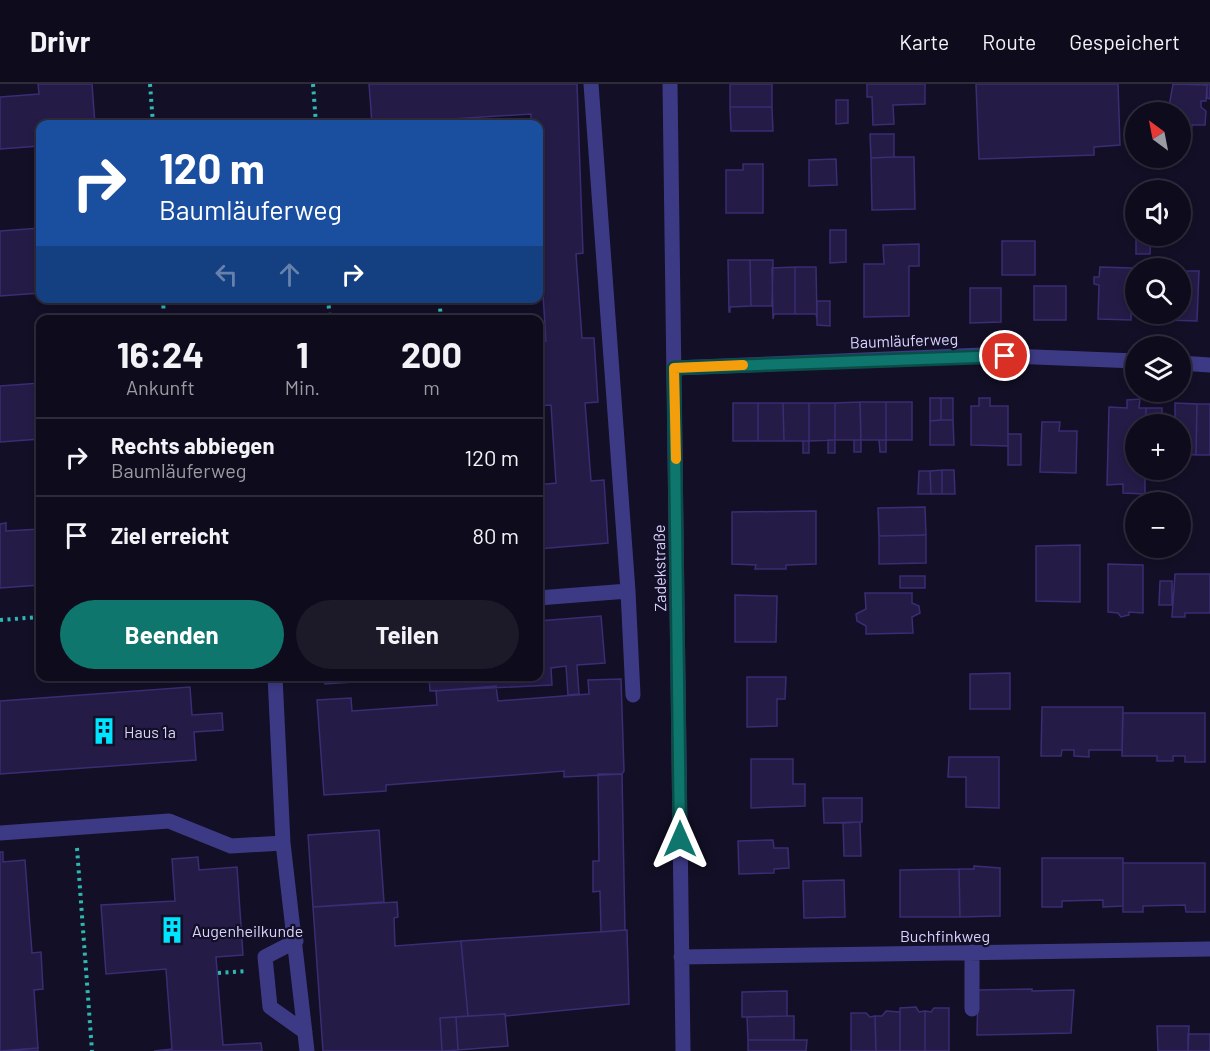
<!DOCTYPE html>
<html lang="de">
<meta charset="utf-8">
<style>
:root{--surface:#0e0b1c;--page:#1c1929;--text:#f1f3f6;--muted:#9b9ba3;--line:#2e2b3b;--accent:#0f766e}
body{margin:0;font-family:Barlow,sans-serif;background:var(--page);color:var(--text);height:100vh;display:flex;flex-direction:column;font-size:22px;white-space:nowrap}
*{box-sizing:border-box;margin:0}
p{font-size:20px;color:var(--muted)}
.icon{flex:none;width:33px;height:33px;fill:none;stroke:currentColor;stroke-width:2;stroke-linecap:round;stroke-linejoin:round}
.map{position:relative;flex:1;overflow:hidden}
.drawer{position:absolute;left:36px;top:231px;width:507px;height:366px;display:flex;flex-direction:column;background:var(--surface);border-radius:12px;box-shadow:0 3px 9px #0003,0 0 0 2px var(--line)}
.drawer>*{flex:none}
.banner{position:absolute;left:36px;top:36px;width:507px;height:183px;border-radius:12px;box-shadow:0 3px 9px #0003,0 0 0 2px var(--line);background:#1a4fa0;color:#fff;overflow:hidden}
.needle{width:39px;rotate:328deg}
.tools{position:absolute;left:1125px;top:18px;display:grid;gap:12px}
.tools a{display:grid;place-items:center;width:66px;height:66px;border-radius:50%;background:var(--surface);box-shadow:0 3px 9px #0003,0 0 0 2px var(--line);font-size:30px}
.pin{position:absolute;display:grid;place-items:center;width:51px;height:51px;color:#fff;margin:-26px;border:3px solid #fff;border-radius:50%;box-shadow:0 2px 6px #0007}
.me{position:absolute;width:66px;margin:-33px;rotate:0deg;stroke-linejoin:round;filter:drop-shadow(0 0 4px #0008)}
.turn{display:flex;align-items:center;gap:21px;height:126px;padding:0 24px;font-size:27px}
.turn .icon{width:78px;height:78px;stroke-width:2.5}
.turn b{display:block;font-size:42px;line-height:51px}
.lanes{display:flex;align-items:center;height:57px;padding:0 24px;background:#0003;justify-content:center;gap:30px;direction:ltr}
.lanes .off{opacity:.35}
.eta{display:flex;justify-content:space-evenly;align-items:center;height:102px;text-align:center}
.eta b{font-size:36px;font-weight:700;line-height:42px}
.button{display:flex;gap:12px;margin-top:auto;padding:12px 24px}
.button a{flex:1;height:69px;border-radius:36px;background:var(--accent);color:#fff;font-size:24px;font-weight:700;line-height:69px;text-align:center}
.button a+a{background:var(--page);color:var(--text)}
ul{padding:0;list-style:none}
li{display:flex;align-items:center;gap:18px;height:78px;padding:0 24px;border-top:2px solid var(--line)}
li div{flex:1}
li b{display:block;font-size:22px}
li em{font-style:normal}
header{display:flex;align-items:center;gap:36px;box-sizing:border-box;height:84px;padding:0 30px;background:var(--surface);border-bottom:2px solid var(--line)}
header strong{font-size:28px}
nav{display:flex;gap:33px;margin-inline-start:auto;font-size:21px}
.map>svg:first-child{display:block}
.building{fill:#241b47;stroke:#3b2d73;stroke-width:1.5}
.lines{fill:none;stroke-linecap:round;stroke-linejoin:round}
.path{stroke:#2fb8b0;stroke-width:4;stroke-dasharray:3 4.5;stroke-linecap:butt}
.minor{stroke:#3d3a85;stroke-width:15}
.route-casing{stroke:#0a4d48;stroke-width:15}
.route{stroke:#0f766e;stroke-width:10}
.slow{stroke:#f59e0b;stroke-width:10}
.labels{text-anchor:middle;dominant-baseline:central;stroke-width:4.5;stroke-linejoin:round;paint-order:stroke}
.street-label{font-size:16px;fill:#d9d4ff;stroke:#130f26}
.poi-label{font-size:16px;fill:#d9d4ff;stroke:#130f26;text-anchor:start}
</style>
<header>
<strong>Drivr</strong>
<nav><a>Karte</a><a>Route</a><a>Gespeichert</a></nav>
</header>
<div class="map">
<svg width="1210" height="967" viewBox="0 0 1210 967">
<rect width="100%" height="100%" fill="#130f26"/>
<!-- building -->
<path class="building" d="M38,0H92L95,40H40V62L0,65V13L39,10Z
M369,0H577L583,169L576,170L582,254H594L598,318L585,319L591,397L604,396L608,459L538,465V401L556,399L551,321L538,322V257H546L541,179L538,180V40H531V30L372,40Z
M730,0H772V23H730Z
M867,0H925V20L893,21L894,40L873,41L872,13H867Z
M976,0H1118L1120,61L1094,63V71L979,75Z
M1173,0L1207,1L1206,17H1201V23L1206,27L1205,41H1192L1191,52H1180V28H1168Z
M1210,0V15L1207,14V1L1203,0Z
M836,16H848V39L836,40Z
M730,23H772L773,47H731Z
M870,50H894V73L871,74Z
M894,73H914L915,125L872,126L871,74Z
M836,75L837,101L809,102V76Z
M743,80H763V129H726V86H743Z
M40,144V209L0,212V147Z
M830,146H846V178L830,179Z
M1136,152H1151L1150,170H1136Z
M1002,157H1035V191H1002Z
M919,160V182H909V232L864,233V180H884L883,161Z
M728,176H750L751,222L730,223V228H729Z
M750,176H773L772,222H751Z
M795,183H816L817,235L816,230H795Z
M795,183V230H774L773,235L772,184Z
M1100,183L1132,184L1131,236L1098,235L1099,201L1094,200V193H1099Z
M1180,187H1199L1197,237L1164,236V230H1180Z
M1034,202H1066V236H1034Z
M970,204H1001V238L970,239Z
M817,217H830V242L817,241Z
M40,299V355L0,358V302Z
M930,314H941V336L930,337Z
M941,314H953V336H941Z
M979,314H990V322H1008V362L971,361V322H979Z
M1140,315L1139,324H1146V340H1136V386H1145V410L1123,409V400L1107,401L1109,323L1127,324V316Z
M860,318H886V356H861Z
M860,318L861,356H835V319Z
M886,318H912V356H886Z
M733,319H758V357H733Z
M758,319H783L784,357H758Z
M783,319H809V357H784Z
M809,319H835V356L809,357Z
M1175,319L1197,320L1196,371L1180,370V340H1175Z
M1197,320H1210V371H1196Z
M1146,324H1162V340H1146Z
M941,336H953L954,361H930V337Z
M1042,338H1060L1059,347H1077L1076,389L1040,388Z
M1008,350H1021V381H1008Z
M828,356H835V369H828Z
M854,356H861V368H854Z
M879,356H886V368H880Z
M803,357H809V369H803Z
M942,386H954L955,410H942Z
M942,386V410H931L930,387Z
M919,387H930L931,410H918Z
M925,423L926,451L879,452L878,424Z
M816,427V480L786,481V485H755L756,481L732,480V428Z
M6,439V447L40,445V501L0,504V440Z
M926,451V479L879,480V452Z
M1080,461V518L1036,517V462Z
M1108,480L1143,481V529L1129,528V531L1121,533L1118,529L1108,528Z
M1175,490H1210V529H1185V533H1172Z
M900,492H925V504H900Z
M1160,497H1172V521H1159Z
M865,509H912V519L919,522L920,529L912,533L913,549L866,550V542L857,537L856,530L866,525Z
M735,511L777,512L776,558H735Z
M601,532L605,579L577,581L579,610L568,611L566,582L551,584L552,601L430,607L429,593L325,600L324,592H538V537Z
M1010,589V625H970V590Z
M747,593H786L785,615H777V642L747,643Z
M621,595L624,687L622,690L564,693V687L386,701V707L324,711L317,616L351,614L352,627L437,621L436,607L496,602L498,617L589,610L588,596Z
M190,603L192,631L222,629L223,646L194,648L196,676L0,690V617Z
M1042,623H1123L1122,666H1089V673L1074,672V666H1062L1061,672H1041Z
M1123,629H1205V678H1185V672H1173V677H1157V672H1122Z
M949,673H999V724L966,723V693H948Z
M751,675H793V700H805V722L751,724Z
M598,690H622L625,846L601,848L600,807L593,808V777H599Z
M823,714H862V738L824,739Z
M860,738L861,772H844L843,739Z
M379,746L384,818L313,823L308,751Z
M773,756L774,764H788L789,784L774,785V789L739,790L738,757Z
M0,768H3V778L25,776L32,869L41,868L43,905L34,906L38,964L0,967Z
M198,773L199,786L237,783L243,871L216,873L223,961L261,959L262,967H154L172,965L166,885L106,890L101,821L175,817L172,775Z
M1042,774H1123V822L1103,823V816L1062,817V823H1042Z
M1123,779H1205V828H1186L1185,821L1143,822V828H1123Z
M974,782L1000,784V832L960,833L959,785H974Z
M959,785L960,833H900V786Z
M844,796L845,833L804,834L803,797Z
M397,818L398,833L394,834L395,862L461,857L468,932L440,934L442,967H323L313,823Z
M627,846L629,920L506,932L505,930L468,932L461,857Z
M1032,905V907L1074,906L1071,949L977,951L978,906Z
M787,907V932L742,933V908Z
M916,923L919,928L925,927V967H900V924Z
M934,924H949V967H925V927L931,928Z
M886,927L900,928V967H876L875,932H882Z
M851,929H866L870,933L875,932L876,967H851Z
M505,930L508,962L458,966L456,933Z
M787,932H794V956H748L747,933Z
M456,933L458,966L442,967L440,934Z
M1157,942H1189L1188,967H1158Z
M1188,950H1210V967H1188Z
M748,956H807L806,967H748Z
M38,964V967H3Z"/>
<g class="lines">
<!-- path -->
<path class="path" d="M150,0L153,40
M313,0L316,40
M163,214L164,236
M328,214L330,236
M425,236L441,234L439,214
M0,536L40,533
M77,764L92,967
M218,889L246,887"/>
<!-- minor -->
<path class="minor" d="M670,0L683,967
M1180,279L1210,281
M674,284L983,271L1136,277
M628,507L633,611
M538,514L628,507L591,0
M275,592L283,759L307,967
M0,749L169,737L231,762L283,759
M296,857L265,873L270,923L305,948
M972,868V925
M681,873L1210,865"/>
</g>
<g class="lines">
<defs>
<path id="route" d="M680,755L674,284L1005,272"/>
</defs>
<!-- route casing -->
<use href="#route" class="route-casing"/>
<!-- route -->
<use href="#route" class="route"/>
<!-- slow -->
<path class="slow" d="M676,375L674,284L743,281"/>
</g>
<!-- icons -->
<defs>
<symbol id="building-bare" viewBox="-9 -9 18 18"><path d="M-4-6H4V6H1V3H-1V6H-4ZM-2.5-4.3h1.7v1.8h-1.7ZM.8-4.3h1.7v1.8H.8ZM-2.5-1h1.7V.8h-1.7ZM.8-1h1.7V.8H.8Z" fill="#00e5ff" stroke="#130f26" stroke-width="2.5" paint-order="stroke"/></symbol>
</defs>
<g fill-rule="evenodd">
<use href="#building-bare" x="85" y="628" width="38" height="38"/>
<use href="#building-bare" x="153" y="827" width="38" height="38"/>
</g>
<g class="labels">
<!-- street labels -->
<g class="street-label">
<text transform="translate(904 256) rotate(-2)">Baumläuferweg</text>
<text transform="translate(659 484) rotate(-91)">Zadekstraße</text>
<text x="945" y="851">Buchfinkweg</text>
</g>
<!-- poi labels -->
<g class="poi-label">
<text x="124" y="647">Haus 1a</text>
<text x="192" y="846">Augenheilkunde</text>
</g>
</g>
</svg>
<div class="tools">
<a><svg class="needle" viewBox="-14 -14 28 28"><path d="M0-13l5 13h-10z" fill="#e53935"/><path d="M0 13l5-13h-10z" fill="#9b9ba3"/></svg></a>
<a><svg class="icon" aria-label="sound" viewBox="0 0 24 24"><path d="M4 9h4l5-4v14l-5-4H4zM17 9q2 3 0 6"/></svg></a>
<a><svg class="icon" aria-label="search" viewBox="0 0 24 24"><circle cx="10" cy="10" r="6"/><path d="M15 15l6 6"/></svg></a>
<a><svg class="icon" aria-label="layers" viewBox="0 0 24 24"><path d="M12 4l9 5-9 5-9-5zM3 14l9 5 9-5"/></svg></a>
<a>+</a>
<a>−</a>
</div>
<div class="pin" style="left:1005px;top:272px;background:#d93025"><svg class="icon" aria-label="arrive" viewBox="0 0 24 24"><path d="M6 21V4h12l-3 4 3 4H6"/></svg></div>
<svg class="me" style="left:680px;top:755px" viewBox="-20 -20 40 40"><path d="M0-17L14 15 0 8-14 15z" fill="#0f766e" stroke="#fff" stroke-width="4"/></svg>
<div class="banner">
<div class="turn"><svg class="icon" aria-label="right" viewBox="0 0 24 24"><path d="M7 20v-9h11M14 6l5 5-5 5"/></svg><div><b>120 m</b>Baumläuferweg</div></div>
<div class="lanes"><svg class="icon off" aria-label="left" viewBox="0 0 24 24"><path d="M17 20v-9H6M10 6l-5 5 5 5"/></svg><svg class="icon off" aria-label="ahead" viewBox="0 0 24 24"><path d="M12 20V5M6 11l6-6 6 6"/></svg><svg class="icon" aria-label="right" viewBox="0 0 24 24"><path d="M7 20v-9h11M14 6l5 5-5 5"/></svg></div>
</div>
<section class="drawer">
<div class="eta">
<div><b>16:24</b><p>Ankunft</p></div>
<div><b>1</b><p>Min.</p></div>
<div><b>200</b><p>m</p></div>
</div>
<ul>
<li><svg class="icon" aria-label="right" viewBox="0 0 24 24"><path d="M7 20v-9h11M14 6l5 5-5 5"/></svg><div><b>Rechts abbiegen</b><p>Baumläuferweg</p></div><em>120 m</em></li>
<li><svg class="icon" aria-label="arrive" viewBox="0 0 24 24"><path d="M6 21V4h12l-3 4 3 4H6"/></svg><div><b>Ziel erreicht</b></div><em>80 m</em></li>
</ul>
<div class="button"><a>Beenden</a><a>Teilen</a></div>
</section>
</div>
